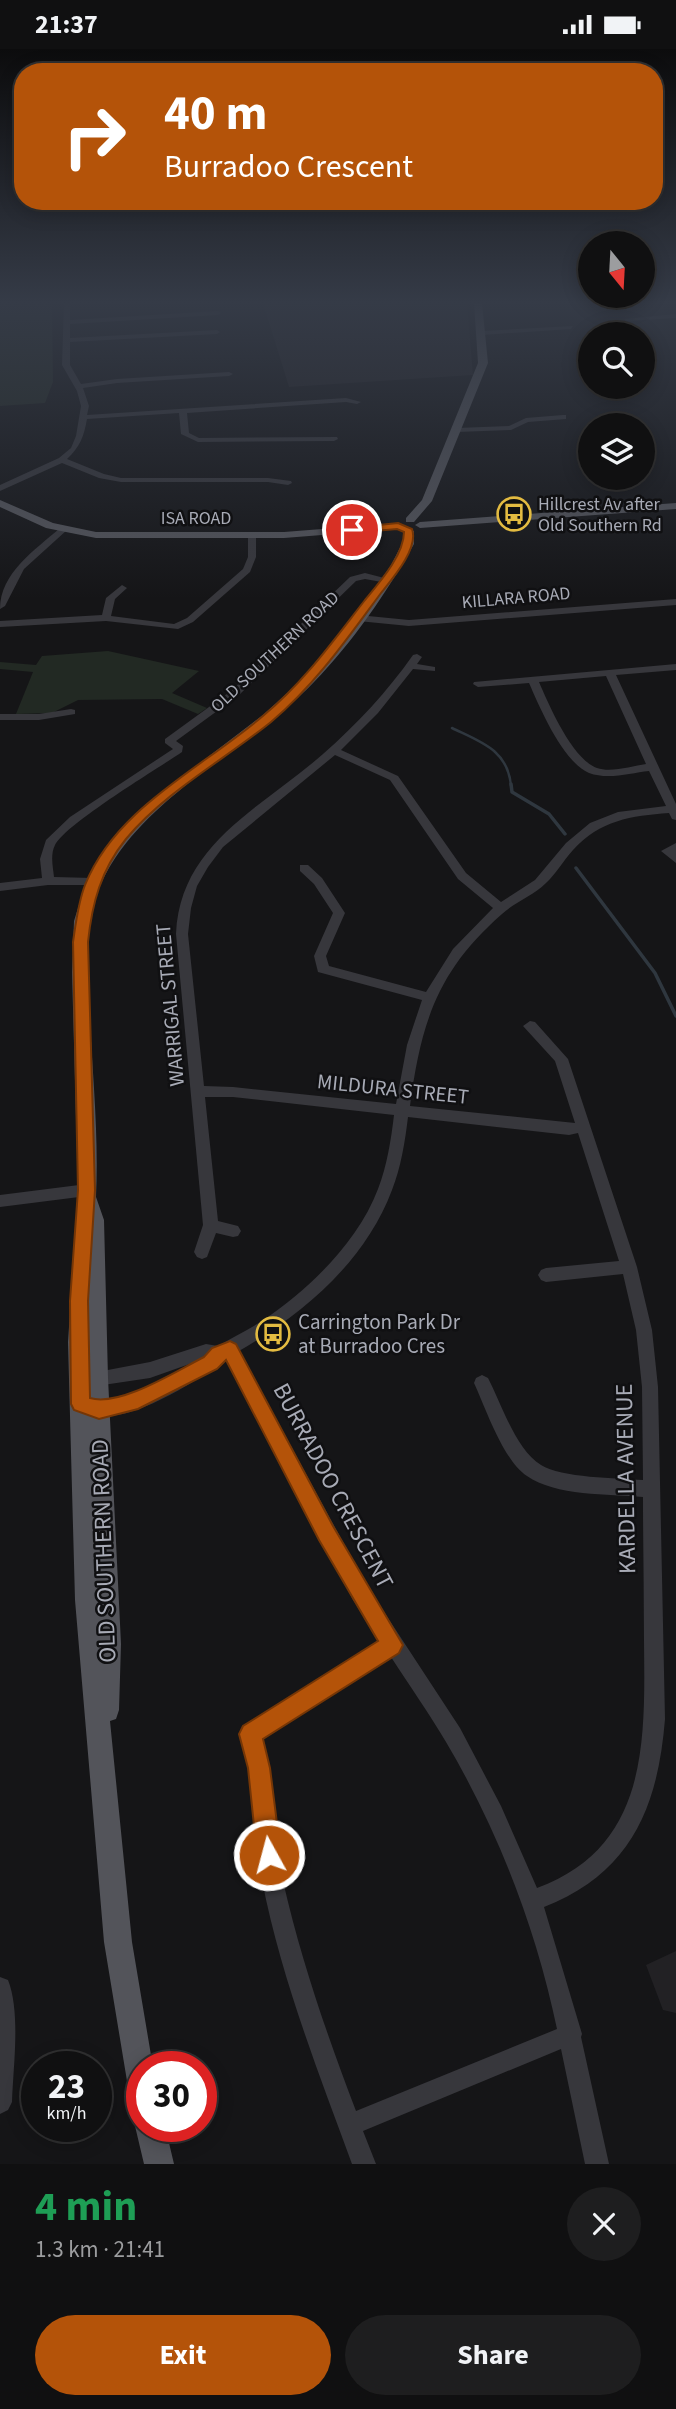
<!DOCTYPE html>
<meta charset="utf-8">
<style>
:root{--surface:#101011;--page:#1e1e1f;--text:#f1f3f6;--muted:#9c9d9f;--line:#303031;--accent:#b45309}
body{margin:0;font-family:"Source Sans 3",sans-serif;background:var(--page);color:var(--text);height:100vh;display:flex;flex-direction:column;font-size:26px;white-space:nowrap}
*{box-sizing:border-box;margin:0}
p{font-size:23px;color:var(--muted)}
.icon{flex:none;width:38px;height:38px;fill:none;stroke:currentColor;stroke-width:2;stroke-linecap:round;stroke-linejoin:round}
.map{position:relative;height:2115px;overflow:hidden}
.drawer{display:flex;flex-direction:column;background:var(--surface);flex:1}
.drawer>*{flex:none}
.banner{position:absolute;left:14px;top:14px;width:649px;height:147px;border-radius:28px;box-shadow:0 4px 18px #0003,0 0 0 2px var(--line);background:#b45309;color:#fff;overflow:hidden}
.needle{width:46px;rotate:162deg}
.controls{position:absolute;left:578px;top:182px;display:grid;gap:14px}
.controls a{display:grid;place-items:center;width:77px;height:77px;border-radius:50%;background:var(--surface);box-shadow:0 4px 18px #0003,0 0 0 2px var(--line);font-size:35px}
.speed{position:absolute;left:21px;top:2002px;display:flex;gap:14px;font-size:35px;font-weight:700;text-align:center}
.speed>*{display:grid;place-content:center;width:91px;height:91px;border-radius:50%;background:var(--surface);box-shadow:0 4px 18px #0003,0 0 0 2px var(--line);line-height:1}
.speed small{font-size:18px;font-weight:400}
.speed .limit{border:10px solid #d22;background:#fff;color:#111}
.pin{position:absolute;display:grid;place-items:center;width:60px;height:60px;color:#fff;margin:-30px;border:4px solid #fff;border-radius:50%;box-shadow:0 2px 7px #0007}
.me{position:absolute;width:77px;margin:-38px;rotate:353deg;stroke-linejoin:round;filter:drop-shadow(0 0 5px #0008)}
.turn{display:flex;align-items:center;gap:24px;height:147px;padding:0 35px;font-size:32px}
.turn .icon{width:91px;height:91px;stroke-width:2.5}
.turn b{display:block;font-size:49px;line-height:60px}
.round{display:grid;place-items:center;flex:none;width:74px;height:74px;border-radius:37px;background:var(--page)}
.head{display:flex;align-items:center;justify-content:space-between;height:119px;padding:0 35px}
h1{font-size:42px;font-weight:700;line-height:52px;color:#1e9e55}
.action{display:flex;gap:14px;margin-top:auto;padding:14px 35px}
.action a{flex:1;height:80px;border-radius:42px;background:var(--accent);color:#fff;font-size:28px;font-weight:700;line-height:80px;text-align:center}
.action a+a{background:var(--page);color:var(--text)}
.status{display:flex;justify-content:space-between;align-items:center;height:49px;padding:0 35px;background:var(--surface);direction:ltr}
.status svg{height:19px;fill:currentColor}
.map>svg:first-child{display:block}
.built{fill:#222124}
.green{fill:#222923}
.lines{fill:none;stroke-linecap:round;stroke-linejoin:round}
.stream-far1{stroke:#2f373f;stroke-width:2.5}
.stream{stroke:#2f373f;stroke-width:3.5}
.minor{fill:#37373c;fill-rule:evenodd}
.major{fill:#53545a;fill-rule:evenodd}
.route{fill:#b45309;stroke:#753606;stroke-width:2}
.labels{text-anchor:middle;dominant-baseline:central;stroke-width:5;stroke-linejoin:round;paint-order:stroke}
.far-poi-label{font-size:18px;fill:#a8abb6;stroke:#101012;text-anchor:start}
.far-street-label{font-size:18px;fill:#a8abb6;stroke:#101012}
.street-label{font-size:21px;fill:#a8abb6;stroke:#101012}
.poi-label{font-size:21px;fill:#a8abb6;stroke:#101012;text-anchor:start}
.near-street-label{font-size:24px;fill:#a8abb6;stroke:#101012}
</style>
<div class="status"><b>21:37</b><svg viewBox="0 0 49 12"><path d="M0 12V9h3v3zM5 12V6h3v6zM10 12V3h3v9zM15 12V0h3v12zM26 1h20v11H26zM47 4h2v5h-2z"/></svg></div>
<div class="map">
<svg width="676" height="2115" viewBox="0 0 676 2115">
<rect width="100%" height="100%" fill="#151517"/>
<!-- built -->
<path class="built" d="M263,254H467L473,326L289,338Z
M676,1902V1964L663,1961L646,1916Z"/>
<!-- green -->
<path class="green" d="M0,254H52L53,333L45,354L0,357Z
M108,602L199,622L172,644L207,659L198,665L162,650L78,651L52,664L16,665L33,623L0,620V613L36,616L42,607Z"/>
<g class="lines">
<!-- stream-far1 -->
<path class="stream-far1" d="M452,679C481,693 508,701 511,737"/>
<!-- stream -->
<path class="stream" d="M511,735L512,743L549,765L565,785
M576,819L655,924L676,967"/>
<!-- minor -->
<path class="minor" d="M64,254H70V271L218,262L221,264L218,266L70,275V289L217,281L220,283L217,285L70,293V316L81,335L117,330L229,323L233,325L229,327L117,334L83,339L89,357L87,366L346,349L361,353L357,355L346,353L187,364L189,384L199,389L337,388L338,390L334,392L198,393L181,385L179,364L87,370C84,387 80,398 67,410L104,425L121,429H268L291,432L292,434L288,436L268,433H121L99,429L62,414L0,442V436L59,409L71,399L76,387L81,357L77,342L62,316Z
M676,265V269L627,272L624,270Z
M573,277L571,280L482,286L479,284L482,282Z
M563,366H566V370L528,373L511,381L457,383L453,381L457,379L509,377L526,369Z
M60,479L67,481L24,520L5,557L0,560C0,524 35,501 60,479Z
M252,483L256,486V508L250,523L193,573L178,580L106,572L0,578V572L102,566L106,549L122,536L127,539L115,550L111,567L174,575L187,569L243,520L248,508V486Z
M365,524L392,531L387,534L365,530L356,532L239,646L176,692L183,697L182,703C157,720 67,774 55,796C50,806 53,818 54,828L93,829L99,833L97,836H48L0,842V834L42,829L40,810L46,791L70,768L173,700L165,694V690L231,642L350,528Z
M676,550V556L409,577L358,572L353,569L358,566L409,571Z
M417,605L422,608L417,615L435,618V622L413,620L378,664L341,701L398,727L466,824L501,853L535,831L566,794L590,774L618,763L666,757L649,722C631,724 608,731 589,724C563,713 540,659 529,634L478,638L473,635L474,633L676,615V621L616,626L676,755V771L672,770L669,764C631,767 600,771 573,801C563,812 556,825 546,834C533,847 515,853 502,865C437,922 421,974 410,1057L575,1074L555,1012L523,977L530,972L535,973L568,1010L637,1218L652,1281L658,1338L665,1670C658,1758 631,1824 544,1858L582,1985L581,1988L609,2115H585L561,2000L363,2082L376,2115H352C318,2022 281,1929 262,1831C256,1798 254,1763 250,1730C248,1714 238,1693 244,1678L381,1592L353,1551L226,1310C197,1332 125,1379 88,1365L86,1359L88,1353C98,1349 110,1352 122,1349C149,1342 174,1326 198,1312L150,1329L103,1336L100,1340L94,1343L88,1340L86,1335L92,1324L150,1313L206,1295L218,1297C233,1288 250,1280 265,1270C310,1239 358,1193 378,1140C387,1117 391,1091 394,1066L233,1048H205L218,1172L238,1177L241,1182L238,1187L233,1188L216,1184L207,1208L202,1210L197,1208L194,1203L203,1176L176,885C180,794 262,759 323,705C357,675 387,643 413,606ZM606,627L646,715C632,717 611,724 597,719C572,710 549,656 539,633ZM335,706L390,731L458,830L493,859L453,900L426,943L329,917L326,907L345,864L322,829L308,816H300V822L314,835L333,864L314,907L318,923L422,951L407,996L396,1055L233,1038L204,1037L188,885L191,859L197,837L208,818L223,798ZM408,1068L569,1086L578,1084L619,1212L546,1219L541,1221L538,1226L541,1231L546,1233L623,1225L636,1281L642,1338L643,1431C617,1429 561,1429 541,1416C516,1401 501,1354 488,1329L482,1326L476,1329L474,1334C486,1360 503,1411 527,1427C555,1447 609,1445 643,1448C643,1496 644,1544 644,1592C645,1692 649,1798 537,1839L501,1757L460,1679L367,1537L239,1302C303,1265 365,1213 392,1141C401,1118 405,1093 408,1068ZM391,1608C409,1636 429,1664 446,1693C498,1781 536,1879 557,1980L356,2062C327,1986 301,1911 283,1832C273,1785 273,1737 262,1689Z
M71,660L75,661V665L39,671H0V665H39Z
M676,794V814L661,802Z
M87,1135L92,1137L94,1141L92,1145L87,1147L0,1158V1146Z
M0,1928L8,1931C21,1964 13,2018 12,2053L8,2061L0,2065Z"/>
<!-- major -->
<path class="major" d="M474,254H482L488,314L432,452L414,473H406V469L422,451L478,314Z
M0,451L53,474L96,483H284L398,474L403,477L398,480L284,489H96L46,479L0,458Z
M676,454V460L420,479L415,476L420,473Z
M405,480L414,482V495C387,543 353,593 314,633C243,707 108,763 90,871C85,899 88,929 89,957C92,1020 99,1085 96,1148L104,1171L108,1329L121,1595L119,1661L116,1670L110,1672L132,1893L153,2018H142V2052L132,2048L128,2038L104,1893L75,1551L68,1293L78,1141L72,923L74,872L86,833L116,785L145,756L263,666L306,627L337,591L390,518L402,495Z
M142,2066V2077H165L174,2115H144L135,2077Z"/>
</g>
<!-- sky -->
<linearGradient id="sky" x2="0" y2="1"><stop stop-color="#0c0c0d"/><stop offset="0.46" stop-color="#353b47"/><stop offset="1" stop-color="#353b47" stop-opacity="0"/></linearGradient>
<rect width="676" height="550" fill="url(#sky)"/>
<!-- route -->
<path class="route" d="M398,474L412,480C419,499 393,529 381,544C347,590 315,636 271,673C224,711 165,743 126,790C101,821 92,854 88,893L95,1141L88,1252L90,1349C120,1358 176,1322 204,1308L212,1299L230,1292L236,1295L333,1477L403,1596L399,1604L263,1690L270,1719L281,1806L277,1814L269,1818L261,1814L257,1806L248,1719L239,1685L243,1677L378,1592L319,1491L226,1311L217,1320L138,1360L99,1370L74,1361L71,1355L70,1252L78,1141L73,893C76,873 78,854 85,836C116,758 204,718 264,666C304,633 333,592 365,551C379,534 404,506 404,483L397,480L352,484L349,479Z"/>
<!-- icons -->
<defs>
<symbol id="bus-ring" viewBox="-11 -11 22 22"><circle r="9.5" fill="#101012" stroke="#e3bb41" stroke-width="1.5"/><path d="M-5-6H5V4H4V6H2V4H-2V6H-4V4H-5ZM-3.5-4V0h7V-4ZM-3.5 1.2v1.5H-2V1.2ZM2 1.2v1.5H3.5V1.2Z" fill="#e3bb41"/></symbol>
</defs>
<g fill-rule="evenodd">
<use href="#bus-ring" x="495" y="446" width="38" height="38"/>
<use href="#bus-ring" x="254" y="1266" width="38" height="38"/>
</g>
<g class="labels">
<!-- far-poi labels -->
<g class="far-poi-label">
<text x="538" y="455">Hillcrest Av after<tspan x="538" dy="21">Old Southern Rd</tspan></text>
</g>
<!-- far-street labels -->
<g class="far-street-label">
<text x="196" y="469">ISA ROAD</text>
<text transform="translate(516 549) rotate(-5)">KILLARA ROAD</text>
<text transform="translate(275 603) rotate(-43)">OLD SOUTHERN ROAD</text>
</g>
<!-- street labels -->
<g class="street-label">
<text transform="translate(170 956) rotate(-95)">WARRIGAL STREET</text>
<text transform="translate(393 1040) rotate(6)">MILDURA STREET</text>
</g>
<!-- poi labels -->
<g class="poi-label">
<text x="298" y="1273">Carrington Park Dr<tspan x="298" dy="24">at Burradoo Cres</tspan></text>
</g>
<!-- near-street labels -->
<g class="near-street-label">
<text transform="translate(626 1430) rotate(-91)">KARDELLA AVENUE</text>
<text transform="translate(333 1437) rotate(62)">BURRADOO CRESCENT</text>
<text transform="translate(104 1502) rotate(-92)">OLD SOUTHERN ROAD</text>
</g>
</g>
</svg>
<div class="controls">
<a><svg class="needle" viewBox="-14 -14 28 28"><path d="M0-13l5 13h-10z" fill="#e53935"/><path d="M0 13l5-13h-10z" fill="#9c9d9f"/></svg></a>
<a><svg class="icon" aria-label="search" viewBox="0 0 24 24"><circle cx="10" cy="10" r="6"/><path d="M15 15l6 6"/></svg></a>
<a><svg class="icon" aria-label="layers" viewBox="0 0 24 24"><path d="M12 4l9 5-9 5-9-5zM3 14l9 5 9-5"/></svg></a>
</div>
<div class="speed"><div>23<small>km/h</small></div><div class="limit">30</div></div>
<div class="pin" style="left:352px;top:481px;background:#d93025"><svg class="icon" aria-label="arrive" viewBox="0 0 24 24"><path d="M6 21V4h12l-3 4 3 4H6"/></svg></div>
<svg class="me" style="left:269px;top:1806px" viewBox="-20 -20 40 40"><circle r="17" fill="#b45309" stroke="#fff" stroke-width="3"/><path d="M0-11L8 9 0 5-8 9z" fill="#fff"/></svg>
<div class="banner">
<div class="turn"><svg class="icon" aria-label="right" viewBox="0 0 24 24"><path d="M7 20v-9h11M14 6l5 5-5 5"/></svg><div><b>40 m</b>Burradoo Crescent</div></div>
</div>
</div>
<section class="drawer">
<div class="head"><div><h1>4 min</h1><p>1.3 km · 21:41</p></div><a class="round"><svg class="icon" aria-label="close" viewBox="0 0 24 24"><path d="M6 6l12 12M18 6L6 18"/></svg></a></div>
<div class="action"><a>Exit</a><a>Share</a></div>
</section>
